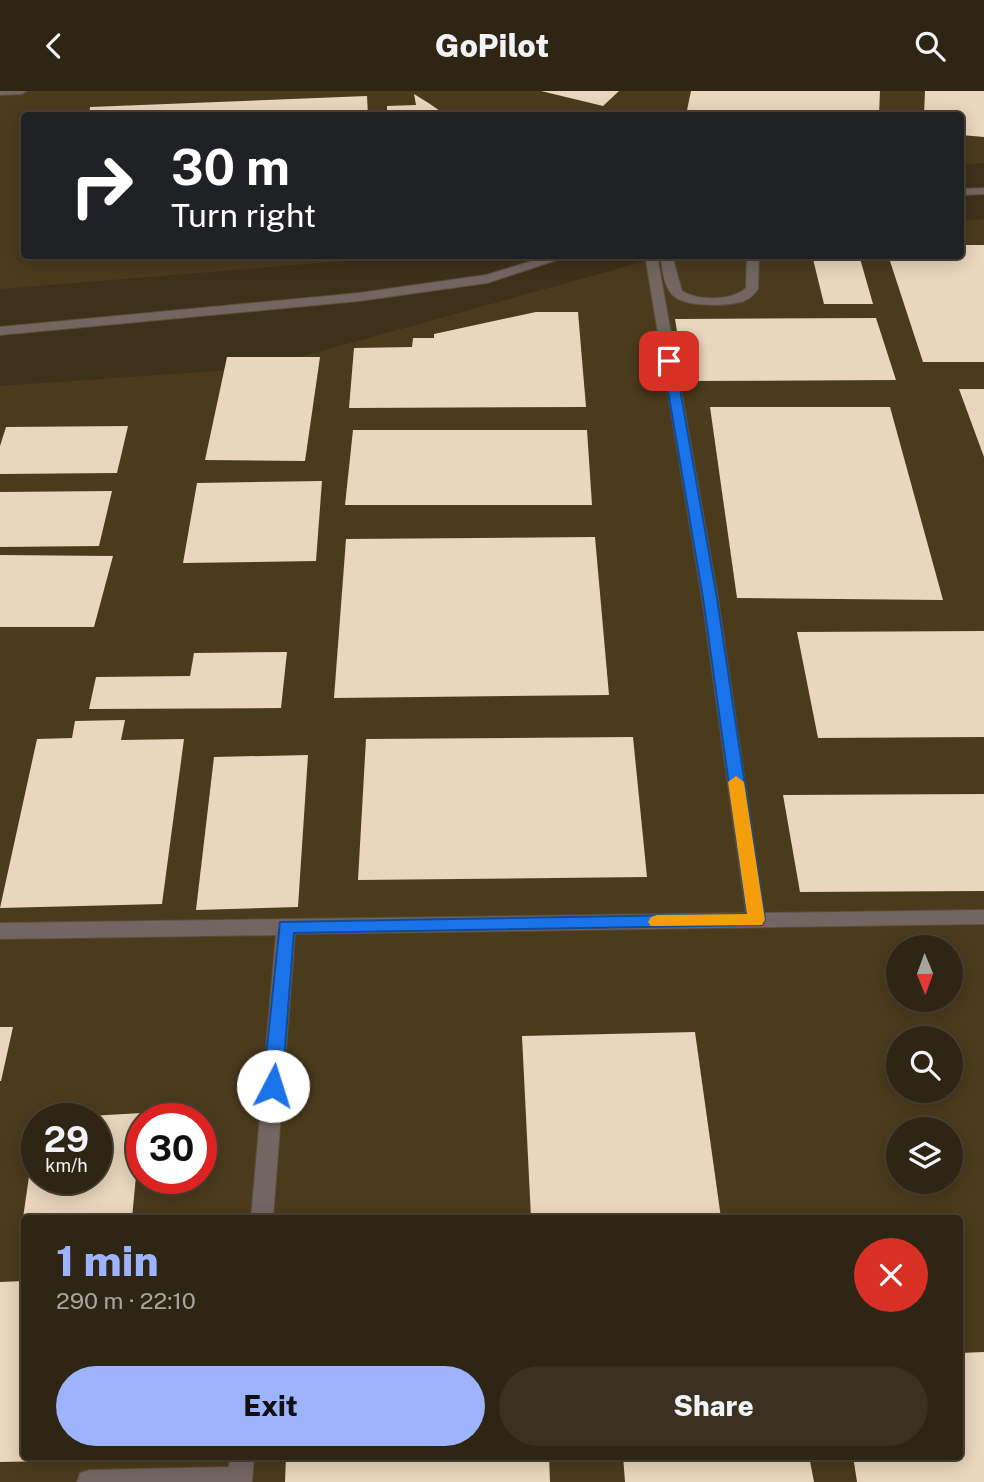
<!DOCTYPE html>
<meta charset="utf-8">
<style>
:root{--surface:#2e2514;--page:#3a3122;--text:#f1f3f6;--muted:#a7a5a0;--line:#494234;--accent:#9db4fd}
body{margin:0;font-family:"Public Sans",sans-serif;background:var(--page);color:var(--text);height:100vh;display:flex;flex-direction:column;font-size:26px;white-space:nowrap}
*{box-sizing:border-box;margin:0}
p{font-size:23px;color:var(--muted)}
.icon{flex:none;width:38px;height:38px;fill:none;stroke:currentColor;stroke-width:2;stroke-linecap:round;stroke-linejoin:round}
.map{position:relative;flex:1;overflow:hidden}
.drawer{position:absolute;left:21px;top:1124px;width:942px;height:245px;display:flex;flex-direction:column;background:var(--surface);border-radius:7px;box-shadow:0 4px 18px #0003,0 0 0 2px var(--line)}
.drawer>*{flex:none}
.guide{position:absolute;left:21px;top:21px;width:943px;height:147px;border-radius:7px;box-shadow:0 4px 18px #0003,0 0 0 2px var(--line);background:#202124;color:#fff;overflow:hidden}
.needle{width:46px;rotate:179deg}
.fabs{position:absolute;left:886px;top:844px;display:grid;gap:14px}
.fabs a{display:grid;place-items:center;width:77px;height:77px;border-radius:50%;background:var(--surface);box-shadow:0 4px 18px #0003,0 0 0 2px var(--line);font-size:35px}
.speed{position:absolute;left:21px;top:1012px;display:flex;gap:14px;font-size:35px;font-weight:700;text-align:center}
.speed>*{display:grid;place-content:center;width:91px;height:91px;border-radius:50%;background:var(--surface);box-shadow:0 4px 18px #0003,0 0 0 2px var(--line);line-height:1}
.speed small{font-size:18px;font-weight:400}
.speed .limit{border:10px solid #d22;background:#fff;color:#111}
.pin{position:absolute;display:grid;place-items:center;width:60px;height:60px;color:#fff;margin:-30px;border-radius:14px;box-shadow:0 4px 10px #0006}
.me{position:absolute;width:77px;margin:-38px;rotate:5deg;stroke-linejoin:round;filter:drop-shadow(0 0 5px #0008)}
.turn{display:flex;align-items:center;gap:24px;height:147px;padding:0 35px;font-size:32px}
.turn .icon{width:91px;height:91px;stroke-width:2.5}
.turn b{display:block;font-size:49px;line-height:60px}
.round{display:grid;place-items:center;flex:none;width:74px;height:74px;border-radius:37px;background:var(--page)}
.headline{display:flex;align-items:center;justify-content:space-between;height:119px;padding:0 35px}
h1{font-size:42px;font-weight:800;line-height:52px;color:var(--accent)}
.action{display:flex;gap:14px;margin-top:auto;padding:14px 35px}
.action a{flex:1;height:80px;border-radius:42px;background:var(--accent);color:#111;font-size:28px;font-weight:800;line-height:80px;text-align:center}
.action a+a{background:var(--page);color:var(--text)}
header{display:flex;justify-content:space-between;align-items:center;height:91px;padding:0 35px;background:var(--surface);font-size:32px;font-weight:800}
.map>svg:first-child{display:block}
.built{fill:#4b3b1d;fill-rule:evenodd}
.building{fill:#ead5bd}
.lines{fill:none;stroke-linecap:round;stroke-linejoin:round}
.minor-casing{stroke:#5c4f3b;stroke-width:2}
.minor{fill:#736562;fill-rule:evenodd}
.route{fill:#1a73e8;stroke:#114b97;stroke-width:2}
.slow{fill:#f59e0b}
</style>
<header><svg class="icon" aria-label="back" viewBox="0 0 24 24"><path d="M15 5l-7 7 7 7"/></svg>GoPilot<svg class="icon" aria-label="search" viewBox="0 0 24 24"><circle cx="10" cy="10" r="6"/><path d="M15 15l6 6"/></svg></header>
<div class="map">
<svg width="984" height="1391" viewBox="0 0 984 1391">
<rect width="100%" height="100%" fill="#3e311b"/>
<!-- built -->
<path class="built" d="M0,0H984V72L961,74V24H24V164L406,165L0,198Z
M984,128V1391H0V295L260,277L664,165L961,164V130ZM898,856H950V908H898ZM898,947H950V999H898ZM37,1027H96V1087H37ZM142,1027H201V1087H142ZM898,1038H950V1090H898ZM24,1127H959V1365H24Z"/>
<!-- building -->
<path class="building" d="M541,0H619L603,15Z
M691,0H880L879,24H686Z
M925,0H984V46L961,44V24H924Z
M414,3L430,13L446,24H387V15L416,14Z
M367,5L368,24H89L90,16Z
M961,154H984V271H923L888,164H961Z
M812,164H859L873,213H824Z
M536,221H578L586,316L349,317L354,257L412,256L413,247H434V243Z
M876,227L896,289L685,290L675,228Z
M227,266H320L305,370L205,369Z
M959,298H984V366Z
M710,316H890L943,509L737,507Z
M128,335L117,382L0,383V355L6,336Z
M353,339H587L592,414H345Z
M322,390L316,470L183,472L197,392Z
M112,400L99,455L0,456V401Z
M595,446L609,604L334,607L346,448Z
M0,464L113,465L94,536H0Z
M984,540V646L818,647L797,541Z
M287,561L281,617L89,618L96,586L190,585L194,562Z
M125,629L121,649L184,648L162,813L0,817L37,648L72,647L75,630Z
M633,646L647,786L358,789L366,648Z
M308,664L298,816L196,819L214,666Z
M984,703V800L800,801L783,704Z
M0,936H13L1,990H0Z
M695,941L721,1127H531L522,945Z
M142,1022L132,1127H23L35,1044L37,1087H96V1027L89,1025Z
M24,1190V1365H102V1369L0,1371V1191Z
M984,1261V1391H857L853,1365H959V1262Z
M286,1365H549L550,1391H285Z
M623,1365H809L814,1391H625Z"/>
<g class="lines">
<defs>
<path id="minor" d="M0,0H27L22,3L0,4Z
M984,97V103L961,104V98Z
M552,164H572L487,192L359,210L0,244V236L359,202L486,184Z
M645,164H657L718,507L764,822L984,819V833L295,843L273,1127H251L276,844L0,848V832L746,822L702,507Z
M660,164H672L682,200C699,210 732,210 746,197L747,164H759L758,198C755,202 751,207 746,209C732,216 687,216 675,206C663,197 663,178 660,164Z
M230,1365H254L252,1391H77L80,1382L89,1379L229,1376Z"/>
</defs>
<!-- minor casing -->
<use href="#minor" class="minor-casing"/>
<!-- minor -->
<use href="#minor" class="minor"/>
</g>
<!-- route -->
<path class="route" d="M669,266L675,270L717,507L765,829L762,834L294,842L282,995L279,1000L273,1003L266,1000L263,995L280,831L747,823L703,507L663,270Z"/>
<!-- slow -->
<path class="slow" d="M736,685L744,691L765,829L762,834L651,835L648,831L651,826L657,824L747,823L728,691Z"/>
</svg>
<div class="fabs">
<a><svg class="needle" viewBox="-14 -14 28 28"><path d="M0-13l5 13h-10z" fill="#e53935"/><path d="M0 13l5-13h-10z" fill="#a7a5a0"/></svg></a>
<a><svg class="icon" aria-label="search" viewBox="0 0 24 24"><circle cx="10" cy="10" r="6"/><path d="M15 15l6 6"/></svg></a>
<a><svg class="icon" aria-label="layers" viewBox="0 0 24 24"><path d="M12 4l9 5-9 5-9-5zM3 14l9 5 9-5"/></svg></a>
</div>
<div class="speed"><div>29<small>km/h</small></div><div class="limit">30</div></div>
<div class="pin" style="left:669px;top:270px;background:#d93025"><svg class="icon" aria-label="arrive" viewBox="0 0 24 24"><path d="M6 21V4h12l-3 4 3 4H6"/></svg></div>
<svg class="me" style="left:273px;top:995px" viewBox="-20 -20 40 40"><circle r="19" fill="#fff"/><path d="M0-13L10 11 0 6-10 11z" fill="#1a73e8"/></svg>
<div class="guide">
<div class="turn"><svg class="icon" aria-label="right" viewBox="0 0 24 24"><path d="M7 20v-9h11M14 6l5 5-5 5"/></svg><div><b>30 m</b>Turn right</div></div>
</div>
<section class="drawer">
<div class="headline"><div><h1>1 min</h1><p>290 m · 22:10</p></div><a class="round" style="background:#d93025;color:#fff"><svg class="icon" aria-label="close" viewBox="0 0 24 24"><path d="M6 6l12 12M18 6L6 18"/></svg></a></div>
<div class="action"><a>Exit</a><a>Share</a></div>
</section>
</div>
